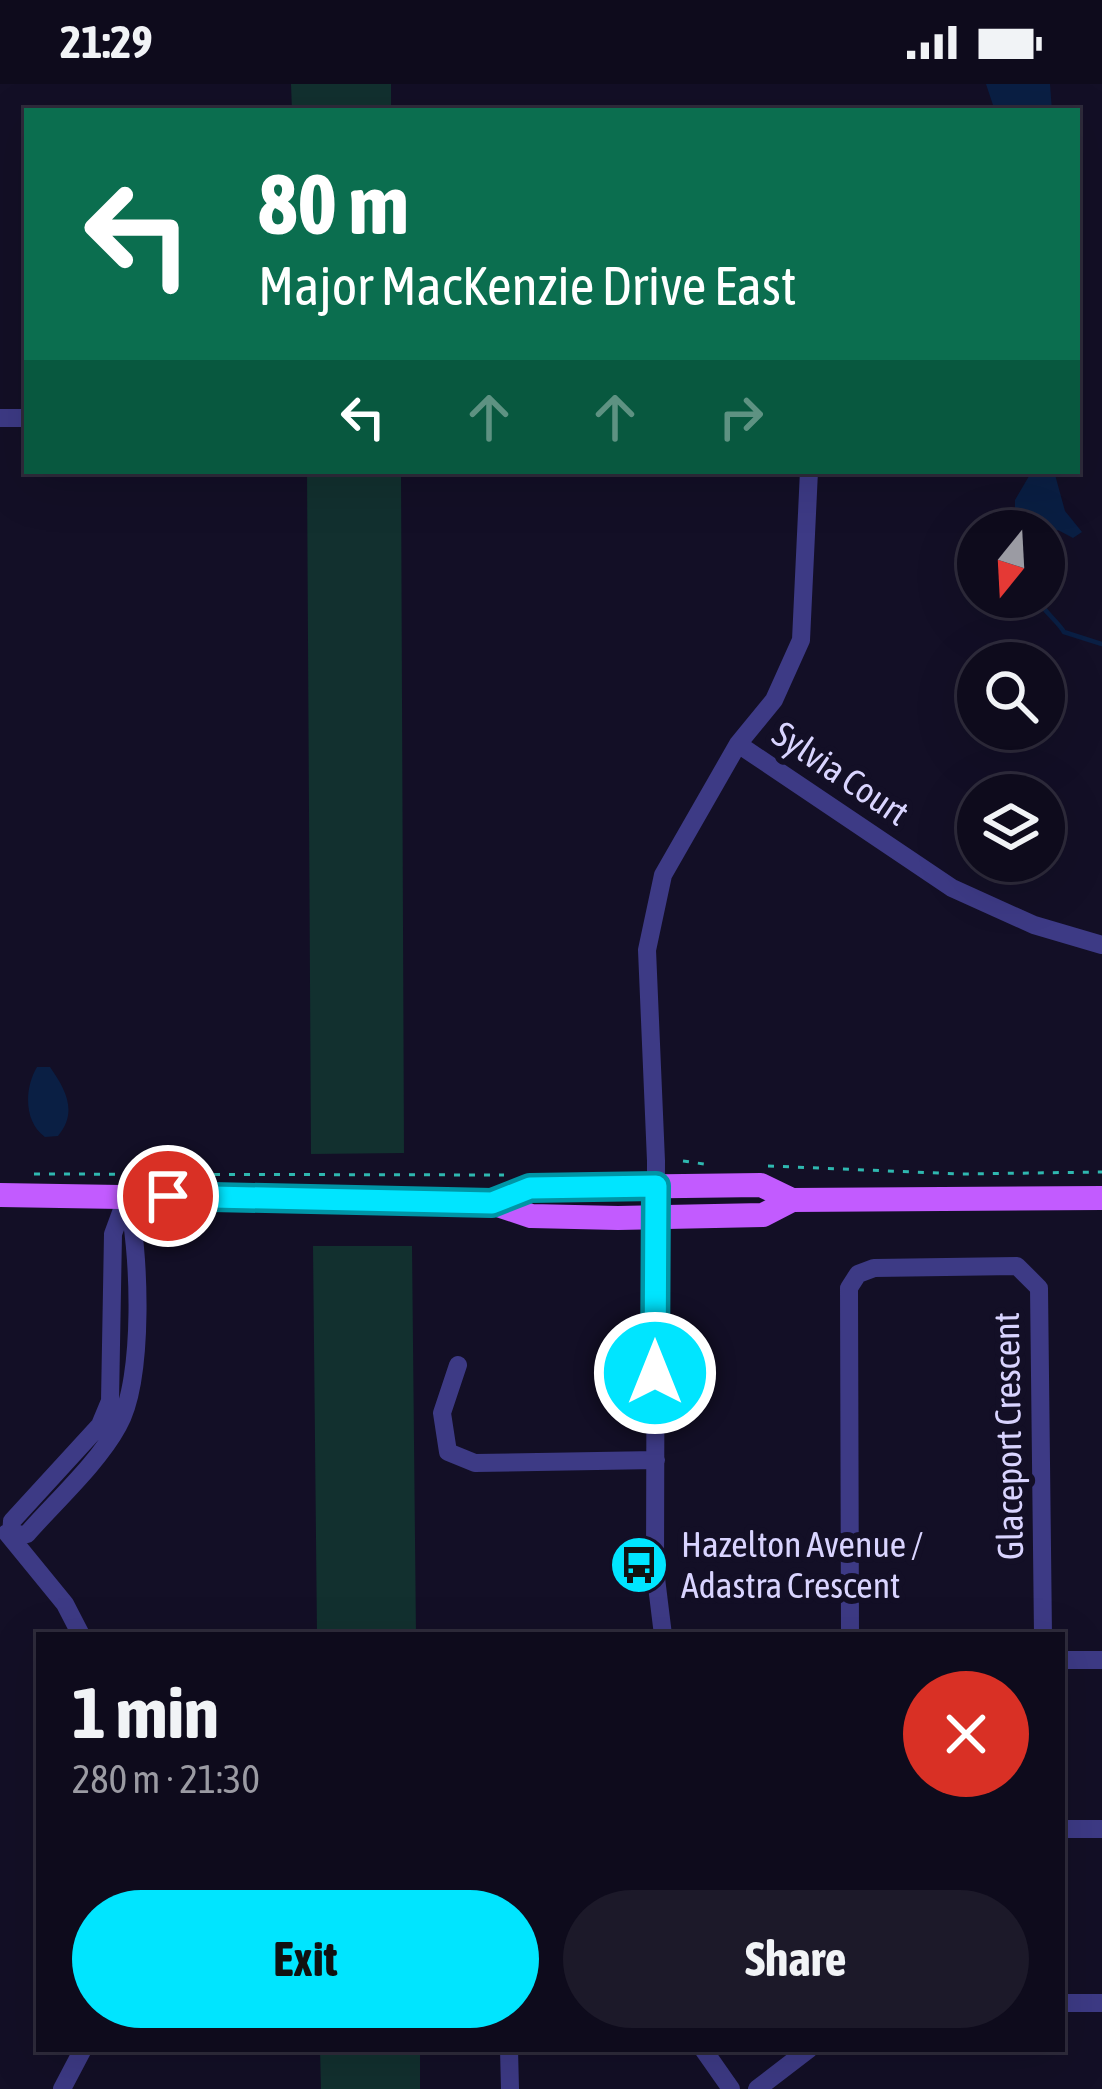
<!DOCTYPE html>
<meta charset="utf-8">
<style>
:root{--surface:#0e0b1c;--page:#1c1929;--text:#f1f3f6;--muted:#9b9ba3;--line:#2e2b3b;--accent:#00e5ff}
body{margin:0;font-family:"Asap Condensed",sans-serif;background:var(--page);color:var(--text);height:100vh;display:flex;flex-direction:column;font-size:45px;white-space:nowrap}
*{box-sizing:border-box;margin:0}
p{font-size:39px;color:var(--muted)}
.icon{flex:none;width:66px;height:66px;fill:none;stroke:currentColor;stroke-width:2;stroke-linecap:round;stroke-linejoin:round}
.map{position:relative;flex:1;overflow:hidden}
.panel{position:absolute;left:36px;top:1548px;width:1029px;height:420px;display:flex;flex-direction:column;background:var(--surface);border-radius:0px;box-shadow:0 12px 48px #0002,0 0 0 3px var(--line)}
.panel>*{flex:none}
.top-card{position:absolute;left:24px;top:24px;width:1056px;height:366px;border-radius:0px;box-shadow:0 12px 48px #0002,0 0 0 3px var(--line);background:#0b6e4f;color:#fff;overflow:hidden}
.needle{width:78px;rotate:198deg}
.fabs{position:absolute;left:957px;top:426px;display:grid;gap:24px}
.fabs a{display:grid;place-items:center;width:108px;height:108px;border-radius:50%;background:var(--surface);box-shadow:0 12px 48px #0002,0 0 0 3px var(--line);font-size:60px}
.pin{position:absolute;display:grid;place-items:center;width:102px;height:102px;color:#fff;margin:-51px;border:6px solid #fff;border-radius:50%;box-shadow:0 3px 12px #0007}
.me{position:absolute;width:132px;margin:-66px;rotate:0deg;stroke-linejoin:round;filter:drop-shadow(0 0 9px #0008)}
.turn{display:flex;align-items:center;gap:42px;height:252px;padding:0 36px;font-size:54px}
.turn .icon{width:156px;height:156px;stroke-width:2.5}
.turn b{display:block;font-size:84px;line-height:102px}
.lanes{display:flex;align-items:center;height:114px;padding:0 36px;background:#0003;justify-content:center;gap:60px;direction:ltr}
.lanes .off{opacity:.35}
.round{display:grid;place-items:center;flex:none;width:126px;height:126px;border-radius:63px;background:var(--page)}
.summary{display:flex;align-items:center;justify-content:space-between;height:204px;padding:0 36px}
h1{font-size:72px;font-weight:700;line-height:90px}
.action{display:flex;gap:24px;margin-top:auto;padding:24px 36px}
.action a{flex:1;height:138px;border-radius:72px;background:var(--accent);color:#111;font-size:48px;font-weight:700;line-height:138px;text-align:center}
.action a+a{background:var(--page);color:var(--text)}
.status{display:flex;justify-content:space-between;align-items:center;height:84px;padding:0 60px;background:var(--surface);direction:ltr}
.status svg{height:33px;fill:currentColor}
.map>svg:first-child{display:block}
.green{fill:#12302f}
.water{fill:#0a1f44}
.lines{fill:none;stroke-linecap:round;stroke-linejoin:round}
.stream{stroke:#0a1f44;stroke-width:4.5}
.path{stroke:#2fb8b0;stroke-width:3;stroke-dasharray:6 9;stroke-linecap:butt}
.minor{stroke:#3d3a85;stroke-width:18}
.major{stroke:#c25bff;stroke-width:24}
.route-casing{stroke:#0095a6;stroke-width:30}
.route{stroke:#00e5ff;stroke-width:21}
.labels{text-anchor:middle;dominant-baseline:central;stroke-width:12;stroke-linejoin:round;paint-order:stroke}
.street-label{font-size:36px;fill:#d9d4ff;stroke:#130f26}
.poi-label{font-size:36px;fill:#d9d4ff;stroke:#130f26;text-anchor:start}
</style>
<div class="status"><b>21:29</b><svg viewBox="0 0 49 12"><path d="M0 12V9h3v3zM5 12V6h3v6zM10 12V3h3v9zM15 12V0h3v12zM26 1h20v11H26zM47 4h2v5h-2z"/></svg></div>
<div class="map">
<svg width="1102" height="2005" viewBox="0 0 1102 2005">
<rect width="100%" height="100%" fill="#130f26"/>
<!-- green -->
<path class="green" d="M291,0H391V27H292Z
M307,387H401L404,1069L311,1070Z
M313,1162H412L416,1551H317Z
M320,1965H420V2005H321Z"/>
<!-- water -->
<path class="water" d="M986,0H1050L1052,27H995Z
M1032,387H1054L1065,427L1082,448L1073,454L1058,446L1044,456V447H1015V416Z
M37,983H50C66,1006 78,1028 58,1052L45,1053C24,1038 24,1005 37,983Z"/>
<g class="lines">
<!-- stream -->
<path class="stream" d="M1038,513C1041,526 1057,536 1064,548L1102,560"/>
<!-- path -->
<path class="path" d="M683,1077L704,1080
M768,1082L962,1090L1102,1088
M34,1090L504,1091"/>
<!-- minor -->
<path class="minor" d="M0,334H27
M738,660L952,804L1034,841L1102,861
M458,1281L442,1329L448,1368L475,1379L656,1376
M7,1449L65,1520L81,1551
M11,1452L27,1450C55,1418 98,1379 118,1342C145,1295 140,1163 127,1111
M11,1452L12,1437L100,1341L110,1317L113,1150L127,1112
M663,1551L655,1486L656,1077L647,866L663,791L738,660L774,616L801,556L809,387
M850,1551L849,1204L858,1190L874,1184L1017,1182L1039,1204L1043,1551
M1062,1576H1102
M1062,1745H1102
M1062,1919H1102
M509,1965L510,2005
M703,1965L731,2005
M62,2005L83,1965
M757,2005L809,1965"/>
<!-- major -->
<path class="major" d="M0,1111L492,1119L531,1132L618,1134L763,1131L792,1116
M492,1119L530,1104L761,1101L792,1116L1102,1114"/>
</g>
<g class="lines">
<defs>
<path id="route" d="M168,1112L492,1119L530,1104L656,1102L655,1289"/>
</defs>
<!-- route casing -->
<use href="#route" class="route-casing"/>
<!-- route -->
<use href="#route" class="route"/>
</g>
<!-- icons -->
<defs>
<symbol id="bus-disc" viewBox="-11 -11 22 22"><circle r="9.5" fill="#00e5ff" stroke="#130f26"/><path d="M-5-6H5V4H4V6H2V4H-2V6H-4V4H-5ZM-3.5-4V0h7V-4ZM-3.5 1.2v1.5H-2V1.2ZM2 1.2v1.5H3.5V1.2Z" fill="#111"/></symbol>
</defs>
<g fill-rule="evenodd">
<use href="#bus-disc" x="606" y="1448" width="66" height="66"/>
</g>
<g class="labels">
<!-- street labels -->
<g class="street-label">
<text transform="translate(841 689) rotate(34)">Sylvia Court</text>
<text transform="translate(1008 1352) rotate(-91)">Glaceport Crescent</text>
</g>
<!-- poi labels -->
<g class="poi-label">
<text x="681" y="1460">Hazelton Avenue /<tspan x="681" dy="41">Adastra Crescent</tspan></text>
</g>
</g>
</svg>
<div class="fabs">
<a><svg class="needle" viewBox="-14 -14 28 28"><path d="M0-13l5 13h-10z" fill="#e53935"/><path d="M0 13l5-13h-10z" fill="#9b9ba3"/></svg></a>
<a><svg class="icon" aria-label="search" viewBox="0 0 24 24"><circle cx="10" cy="10" r="6"/><path d="M15 15l6 6"/></svg></a>
<a><svg class="icon" aria-label="layers" viewBox="0 0 24 24"><path d="M12 4l9 5-9 5-9-5zM3 14l9 5 9-5"/></svg></a>
</div>
<div class="pin" style="left:168px;top:1112px;background:#d93025"><svg class="icon" aria-label="arrive" viewBox="0 0 24 24"><path d="M6 21V4h12l-3 4 3 4H6"/></svg></div>
<svg class="me" style="left:655px;top:1289px" viewBox="-20 -20 40 40"><circle r="17" fill="#00e5ff" stroke="#fff" stroke-width="3"/><path d="M0-11L8 9 0 5-8 9z" fill="#fff"/></svg>
<div class="top-card">
<div class="turn"><svg class="icon" aria-label="left" viewBox="0 0 24 24"><path d="M17 20v-9H6M10 6l-5 5 5 5"/></svg><div><b>80 m</b>Major MacKenzie Drive East</div></div>
<div class="lanes"><svg class="icon" aria-label="left" viewBox="0 0 24 24"><path d="M17 20v-9H6M10 6l-5 5 5 5"/></svg><svg class="icon off" aria-label="ahead" viewBox="0 0 24 24"><path d="M12 20V5M6 11l6-6 6 6"/></svg><svg class="icon off" aria-label="ahead" viewBox="0 0 24 24"><path d="M12 20V5M6 11l6-6 6 6"/></svg><svg class="icon off" aria-label="right" viewBox="0 0 24 24"><path d="M7 20v-9h11M14 6l5 5-5 5"/></svg></div>
</div>
<section class="panel">
<div class="summary"><div><h1>1 min</h1><p>280 m · 21:30</p></div><a class="round" style="background:#d93025;color:#fff"><svg class="icon" aria-label="close" viewBox="0 0 24 24"><path d="M6 6l12 12M18 6L6 18"/></svg></a></div>
<div class="action"><a>Exit</a><a>Share</a></div>
</section>
</div>
